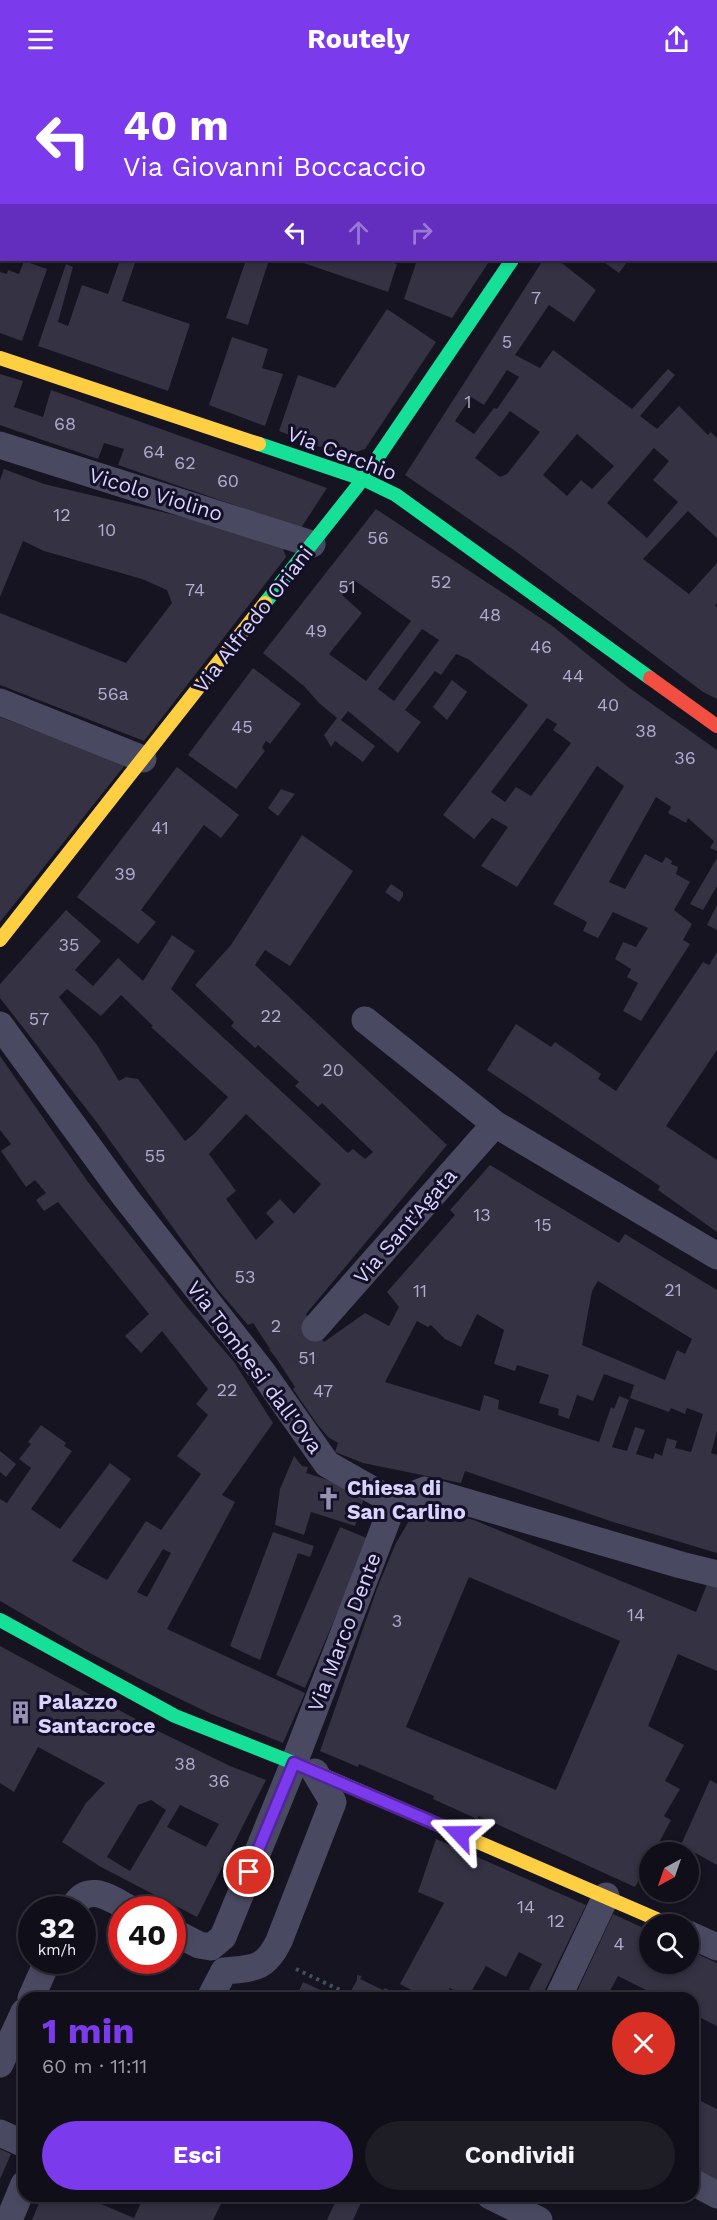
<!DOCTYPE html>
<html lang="it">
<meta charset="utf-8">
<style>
:root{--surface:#100f19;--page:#1e1d26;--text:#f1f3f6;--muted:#9c9ca2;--line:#302f38;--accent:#7c3aed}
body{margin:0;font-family:"Work Sans",sans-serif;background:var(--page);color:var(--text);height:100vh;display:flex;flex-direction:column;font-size:22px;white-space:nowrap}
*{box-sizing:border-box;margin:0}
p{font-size:20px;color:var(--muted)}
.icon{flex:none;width:33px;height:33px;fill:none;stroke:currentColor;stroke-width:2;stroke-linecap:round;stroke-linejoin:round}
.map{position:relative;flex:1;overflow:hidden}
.panel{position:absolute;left:18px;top:1914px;width:681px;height:210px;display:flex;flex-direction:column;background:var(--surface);border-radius:18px;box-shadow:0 3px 9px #0003,0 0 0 2px var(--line)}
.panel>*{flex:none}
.banner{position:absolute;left:0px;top:0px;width:717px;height:183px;box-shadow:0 3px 9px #0003,0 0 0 2px var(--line);background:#7c3aed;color:#fff;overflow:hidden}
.needle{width:39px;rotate:220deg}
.fabs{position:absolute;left:639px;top:1764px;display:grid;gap:12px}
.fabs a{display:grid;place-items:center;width:60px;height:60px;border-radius:50%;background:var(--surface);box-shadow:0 3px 9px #0003,0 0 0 2px var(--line);font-size:30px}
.speed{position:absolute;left:18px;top:1818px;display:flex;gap:12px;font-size:30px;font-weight:700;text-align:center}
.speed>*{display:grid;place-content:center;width:78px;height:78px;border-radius:50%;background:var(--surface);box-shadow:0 3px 9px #0003,0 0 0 2px var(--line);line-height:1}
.speed small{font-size:15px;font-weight:400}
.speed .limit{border:9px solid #d22;background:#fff;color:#111}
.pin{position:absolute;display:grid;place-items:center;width:51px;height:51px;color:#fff;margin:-26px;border:3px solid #fff;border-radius:50%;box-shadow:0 2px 6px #0007}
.me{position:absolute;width:66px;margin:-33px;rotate:293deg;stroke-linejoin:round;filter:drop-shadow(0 0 4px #0008)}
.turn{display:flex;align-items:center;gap:21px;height:126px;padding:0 24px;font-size:27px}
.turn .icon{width:78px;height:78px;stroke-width:2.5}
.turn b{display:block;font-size:42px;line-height:51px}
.lanes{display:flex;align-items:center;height:57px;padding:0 24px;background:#0003;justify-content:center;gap:30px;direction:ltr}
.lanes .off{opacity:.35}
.round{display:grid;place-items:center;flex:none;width:63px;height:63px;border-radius:32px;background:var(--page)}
.headline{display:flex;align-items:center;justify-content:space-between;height:102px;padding:0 24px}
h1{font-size:36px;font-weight:700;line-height:45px;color:var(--accent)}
.primary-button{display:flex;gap:12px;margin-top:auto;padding:12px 24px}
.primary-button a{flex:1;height:69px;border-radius:36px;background:var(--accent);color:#fff;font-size:24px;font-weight:700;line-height:69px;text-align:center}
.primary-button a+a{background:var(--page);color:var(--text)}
header{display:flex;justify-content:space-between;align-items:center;height:78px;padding:0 24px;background:var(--accent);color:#fff;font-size:27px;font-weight:700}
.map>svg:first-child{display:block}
.building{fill:#343243;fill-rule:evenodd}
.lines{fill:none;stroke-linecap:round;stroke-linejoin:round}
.street-tunnel{stroke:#333142;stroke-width:27;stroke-dasharray:27 14;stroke-linecap:butt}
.path{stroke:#44505f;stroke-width:4;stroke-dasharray:3 4.5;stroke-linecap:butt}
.street{stroke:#4a4962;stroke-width:27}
.fast{stroke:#16e098;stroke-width:14}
.slow{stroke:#ffcf43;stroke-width:14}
.jam{stroke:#f24e42;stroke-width:14}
.route-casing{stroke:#51269a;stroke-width:15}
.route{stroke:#7c3aed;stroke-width:10}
.labels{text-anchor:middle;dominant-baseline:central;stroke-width:6;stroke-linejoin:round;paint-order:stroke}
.number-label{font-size:18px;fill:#b0acd0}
.street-label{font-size:21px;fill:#d9d4ff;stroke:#130f26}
.poi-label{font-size:21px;font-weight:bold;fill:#d9d4ff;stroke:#130f26;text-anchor:start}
</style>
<header><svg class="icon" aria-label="menu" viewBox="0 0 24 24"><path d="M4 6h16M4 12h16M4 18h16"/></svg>Routely<svg class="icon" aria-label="share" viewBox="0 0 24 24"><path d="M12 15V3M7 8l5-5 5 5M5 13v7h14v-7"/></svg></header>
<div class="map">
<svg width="717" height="2142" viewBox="0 0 717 2142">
<rect width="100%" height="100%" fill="#161421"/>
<!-- building -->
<path class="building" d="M120,182H136L122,223L190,246L168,313L38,268L66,186L73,189L58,244L68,248L82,207L108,216Z
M246,182H269L248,247L226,240Z
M295,182H384L397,186L388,214Z
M417,182H490L452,240L404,221Z
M543,182H558L596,212L574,244L549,227L515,277L540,290L553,272L632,331L668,291L675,297L640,338L657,351L679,328L708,357L711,354L717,360V460L688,433L643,481L689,516L717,485V525L715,528L717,529V621L703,614L518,475L405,397ZM507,292L519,299L497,331L494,330L474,356L455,343L471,319L484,327ZM510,333L540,354L507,396L500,399L475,380ZM577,356L614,388L592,411L581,402L567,418L543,397ZM654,370L669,383L653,402L678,424L647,460L607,425Z
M601,182H624L627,184L619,195Z
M24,183L47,191L22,263L0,255V194L7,196L8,192L19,196Z
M387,231L436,264L365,371L344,378L279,353L298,297L335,310Z
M232,259L268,271L262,290L283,296L265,348L209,327Z
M0,296L23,303L14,329L43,339L51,312L327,410L301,450L118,387L124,371L104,365L98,381L37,360L0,347Z
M4,391L44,406L196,442L282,468L286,479L144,663L0,607V535L126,585L172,525L167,512L142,501L44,473L23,463L0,519V402Z
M376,431L551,547L628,609L717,672V773L710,770L714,763L688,740L686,745L668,735L671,729L656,719L609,804L625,811L645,776L662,785L666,779L672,783L671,786L678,789L676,796L690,804L674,832L692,846L683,862L690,866L641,943L623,933L638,905L627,899L631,891L615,881L623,864L636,869L648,850L613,834L598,860L583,853L587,844L553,826L624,708L597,688L517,809L481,788L508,749L492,740L474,761L443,737L528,627L468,581L456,576L441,597L435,593L405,632L421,644L398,675L348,633L341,642L375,668L363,684L335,663L331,669L324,657L337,640L319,625L304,608L263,575ZM354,502L411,543L366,603L329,576L362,535L342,517ZM422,551L439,562L394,623L378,611ZM547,640L557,646L553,652L571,665L531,718L516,709L505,724L491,714Z
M253,590L301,626L270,666L266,663L262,669L265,673L236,711L188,677Z
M452,602L467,614L447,642L433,629Z
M0,639L125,687L0,844Z
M177,689L239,737L221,760L204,747L141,832L156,844L138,866L77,819Z
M281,711L295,716L278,738L268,730Z
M302,757L353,793L290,888L265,872L255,887L447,1067L306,1236L324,1264L365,1235L389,1248L399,1229L387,1214L455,1137L450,1132L490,1087L619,1165L625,1156L717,1212V1353L711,1375L717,1377V1475L613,1444L465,1393L461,1405L363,1385L335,1374L338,1365L328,1359L317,1346L293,1311L295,1309L253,1245L248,1247L218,1212L95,1042L0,920V906L66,832L101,863L75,892L93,908L118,880L143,903L172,857L195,873L171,911L173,913L348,1075L353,1071L365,1081L373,1074L322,1025L318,1029L295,1008L299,1004L258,967L255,970L231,948L234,944L195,907L231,867ZM67,911L101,938L121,917L153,948L151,949L228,1019L194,1056L185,1063L138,1001L126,999L119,1003L97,967L59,919ZM246,1036L321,1106L294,1136L280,1121L266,1135L274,1144L256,1162L226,1121L236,1113L209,1076ZM598,1203L692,1261L685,1276L677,1272L665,1302L582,1267L592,1213ZM477,1236L504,1252L494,1286L515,1293L517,1287L549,1297L539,1325L559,1331L558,1337L569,1341L577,1317L593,1323L604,1296L634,1307L630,1320L669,1334L671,1330L685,1336L687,1330L703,1336L691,1374L675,1370L677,1363L667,1360L662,1378L655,1375L653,1381L636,1376L645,1352L635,1349L627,1373L612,1369L629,1322L619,1318L614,1331L611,1329L599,1364L498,1331L499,1322L484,1317L480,1333L385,1304L417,1243L428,1249L431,1247L445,1261L461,1269Z
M717,780V808L703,832L690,826Z
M391,806L403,814V818L399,824L385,814Z
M717,827V852L707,847Z
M717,874V972L666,1048L717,1082V1154L658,1112L660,1108L487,992L516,946L551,969L555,964L601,996L598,1001L616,1013L703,884L709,887Z
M0,978L88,1104L186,1228L234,1284L273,1345L222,1417L235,1424L167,1551L305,1615L283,1665L211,1636L147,1605L86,1573L0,1523V1421L7,1425L31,1390L19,1381L31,1366L28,1364L41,1347L66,1365L64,1368L72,1373L31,1431L60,1451L110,1385L131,1401L72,1483L107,1502L146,1443L161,1452L201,1396L177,1378L208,1337L196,1326L208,1311L162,1253L141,1275L125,1258L149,1236L58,1124L44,1133L36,1122L46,1115L35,1102L26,1109L1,1073L11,1066L0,1052ZM163,1471L171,1475L147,1519L137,1514Z
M0,1373L16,1386L6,1399L0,1394Z
M294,1378L302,1388L308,1389L306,1395L366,1414L355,1448L311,1434L304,1457L275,1447L280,1411Z
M417,1429L474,1442L696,1534L707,1506L717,1509V1593L678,1576L648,1648L684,1667L665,1703L680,1711L664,1738L671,1742L654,1774H650V1782L635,1809L479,1738L477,1741L433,1721L434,1718L359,1686L358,1689L320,1673L378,1508L396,1465ZM469,1499L620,1563L556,1712L406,1649Z
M340,1449L369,1461L305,1610L276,1597Z
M273,1454L314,1468L310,1479L298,1475L260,1582L230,1568Z
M0,1568L156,1652L230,1688L266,1702L197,1839L101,1789L62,1764L86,1725L105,1705L38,1669L14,1714L0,1705ZM151,1722L166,1732L130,1793L107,1779L138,1727ZM180,1727L219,1746L206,1769L167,1749Z
M710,1702L717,1706V1787L681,1767Z
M436,1761L586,1827L542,1918L529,1911L542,1886L519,1874L506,1899L486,1888L468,1919L450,1910L444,1920H426L400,1906L444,1825L418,1814Z
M613,1836L650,1853V1886H688V1872L717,1885V1948L693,1936V1920H662L618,1898L606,1920H574Z
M357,1897L362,1898L360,1901L383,1912L385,1910L389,1912L387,1917L384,1920H347L357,1902Z
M303,1904L338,1920H296Z
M693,2019L717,2031V2117L693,2104Z
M0,2071L11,2076L0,2101Z
M42,2118H82L134,2140L144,2118H225L213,2142H32Z
M338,2118H364L353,2142H327Z"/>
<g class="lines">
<!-- street-tunnel -->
<path class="street-tunnel" d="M278,1282L315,1250"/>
<!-- path -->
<path class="path" d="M296,1891L342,1913L339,1920"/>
<!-- street -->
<path class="street" d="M635,2L636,0
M0,367L312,466
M0,624L143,681
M365,942L495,1046L717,1178
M0,947L126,1120L261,1292L327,1386L394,1424
M315,1250L495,1046
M394,1424L425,1412L681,1487L717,1496
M72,1832C87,1801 111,1821 132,1832
M172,1853L199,1867L211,1869
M688,1856L717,1869
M211,1869L223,1859L294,1685L394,1424
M224,1893C253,1890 265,1892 279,1863L333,1724L315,1694
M31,1920L48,1882
M210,1920L224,1893
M558,1920L606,1818
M0,1986L24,1934
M0,2055L24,2066
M693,2104L717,2117
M490,2118L539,2142
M9,2142L24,2106"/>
<!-- fast -->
<path class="fast" d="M259,366L363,401L396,417L650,600
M265,525L363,401L512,182
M0,1542L175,1638L309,1691"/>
<!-- slow -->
<path class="slow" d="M0,280L259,366
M0,862L265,525
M309,1691L668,1846"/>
<!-- jam -->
<path class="jam" d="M650,600L717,648"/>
</g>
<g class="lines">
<defs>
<path id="route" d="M249,1794L294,1685L460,1756"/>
</defs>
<!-- route casing -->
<use href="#route" class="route-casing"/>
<!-- route -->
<use href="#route" class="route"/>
</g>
<!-- icons -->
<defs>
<symbol id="church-bare" viewBox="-9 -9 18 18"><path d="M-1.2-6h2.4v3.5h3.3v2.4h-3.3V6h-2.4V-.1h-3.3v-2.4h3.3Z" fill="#9591b1" stroke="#130f26" stroke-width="2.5" paint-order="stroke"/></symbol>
<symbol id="building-bare" viewBox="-9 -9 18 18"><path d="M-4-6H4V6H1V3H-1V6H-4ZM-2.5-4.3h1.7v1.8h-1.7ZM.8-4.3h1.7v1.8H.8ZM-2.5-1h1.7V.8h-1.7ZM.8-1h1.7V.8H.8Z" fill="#9591b1" stroke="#130f26" stroke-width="2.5" paint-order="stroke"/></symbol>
</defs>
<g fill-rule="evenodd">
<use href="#church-bare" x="312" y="1404" width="33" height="33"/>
<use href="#building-bare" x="4" y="1618" width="33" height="33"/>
</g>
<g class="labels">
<!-- number labels -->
<g class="number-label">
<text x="536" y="219">7</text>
<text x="507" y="263">5</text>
<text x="468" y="323">1</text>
<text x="65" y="345">68</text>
<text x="154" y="373">64</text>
<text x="185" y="384">62</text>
<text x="228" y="402">60</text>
<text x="62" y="436">12</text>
<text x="107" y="451">10</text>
<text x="378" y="459">56</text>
<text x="441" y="503">52</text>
<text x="347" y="508">51</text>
<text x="195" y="511">74</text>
<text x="490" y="536">48</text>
<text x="316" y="552">49</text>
<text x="541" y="568">46</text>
<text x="573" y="597">44</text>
<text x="113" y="615">56a</text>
<text x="608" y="626">40</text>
<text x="242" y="648">45</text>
<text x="646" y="652">38</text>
<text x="685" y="679">36</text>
<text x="160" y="749">41</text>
<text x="125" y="795">39</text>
<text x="69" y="866">35</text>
<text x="271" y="937">22</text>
<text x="39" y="940">57</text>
<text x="333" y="991">20</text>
<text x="155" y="1077">55</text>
<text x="482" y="1136">13</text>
<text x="543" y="1146">15</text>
<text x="245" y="1198">53</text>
<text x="673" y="1211">21</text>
<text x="420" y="1212">11</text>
<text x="276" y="1247">2</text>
<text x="307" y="1279">51</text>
<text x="227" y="1311">22</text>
<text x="323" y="1312">47</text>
<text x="636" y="1536">14</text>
<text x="397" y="1542">3</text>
<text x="185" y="1685">38</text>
<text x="219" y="1702">36</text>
<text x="526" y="1828">14</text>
<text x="556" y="1842">12</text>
<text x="619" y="1865">4</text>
</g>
<!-- street labels -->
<g class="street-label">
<text transform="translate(342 375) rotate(21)">Via Cerchio</text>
<text transform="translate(156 416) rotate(17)">Vicolo Violino</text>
<text transform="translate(253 541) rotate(-52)">Via Alfredo Oriani</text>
<text transform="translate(405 1148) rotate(-49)">Via Sant'Agata</text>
<text transform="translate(255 1289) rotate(53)">Via Tombesi dall'Ova</text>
<text transform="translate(344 1554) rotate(-69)">Via Marco Dente</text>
</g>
<!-- poi labels -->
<g class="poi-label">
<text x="347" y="1409">Chiesa di<tspan x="347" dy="24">San Carlino</tspan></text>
<text x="38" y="1623">Palazzo<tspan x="38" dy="24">Santacroce</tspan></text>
</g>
</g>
</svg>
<div class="fabs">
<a><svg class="needle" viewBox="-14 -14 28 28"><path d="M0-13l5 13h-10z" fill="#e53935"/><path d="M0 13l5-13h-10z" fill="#9c9ca2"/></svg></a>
<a><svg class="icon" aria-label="search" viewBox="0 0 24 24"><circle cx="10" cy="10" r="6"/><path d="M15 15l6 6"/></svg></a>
</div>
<div class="speed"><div>32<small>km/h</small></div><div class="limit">40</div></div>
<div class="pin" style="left:249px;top:1794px;background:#d93025"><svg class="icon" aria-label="arrive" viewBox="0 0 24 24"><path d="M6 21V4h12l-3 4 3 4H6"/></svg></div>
<svg class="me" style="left:460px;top:1756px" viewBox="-20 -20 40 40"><path d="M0-17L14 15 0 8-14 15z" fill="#7c3aed" stroke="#fff" stroke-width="4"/></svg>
<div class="banner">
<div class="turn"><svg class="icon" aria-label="left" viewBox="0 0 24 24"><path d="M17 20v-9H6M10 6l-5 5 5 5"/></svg><div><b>40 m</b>Via Giovanni Boccaccio</div></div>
<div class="lanes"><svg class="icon" aria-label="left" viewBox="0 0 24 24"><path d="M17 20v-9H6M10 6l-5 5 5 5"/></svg><svg class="icon off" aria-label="ahead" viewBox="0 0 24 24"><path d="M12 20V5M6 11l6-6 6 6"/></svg><svg class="icon off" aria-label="right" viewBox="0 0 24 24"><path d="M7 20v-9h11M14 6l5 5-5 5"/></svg></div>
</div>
<section class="panel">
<div class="headline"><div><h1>1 min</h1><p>60 m · 11:11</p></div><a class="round" style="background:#d93025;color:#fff"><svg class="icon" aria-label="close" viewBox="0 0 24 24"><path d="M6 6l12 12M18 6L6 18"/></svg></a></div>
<div class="primary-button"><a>Esci</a><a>Condividi</a></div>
</section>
</div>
